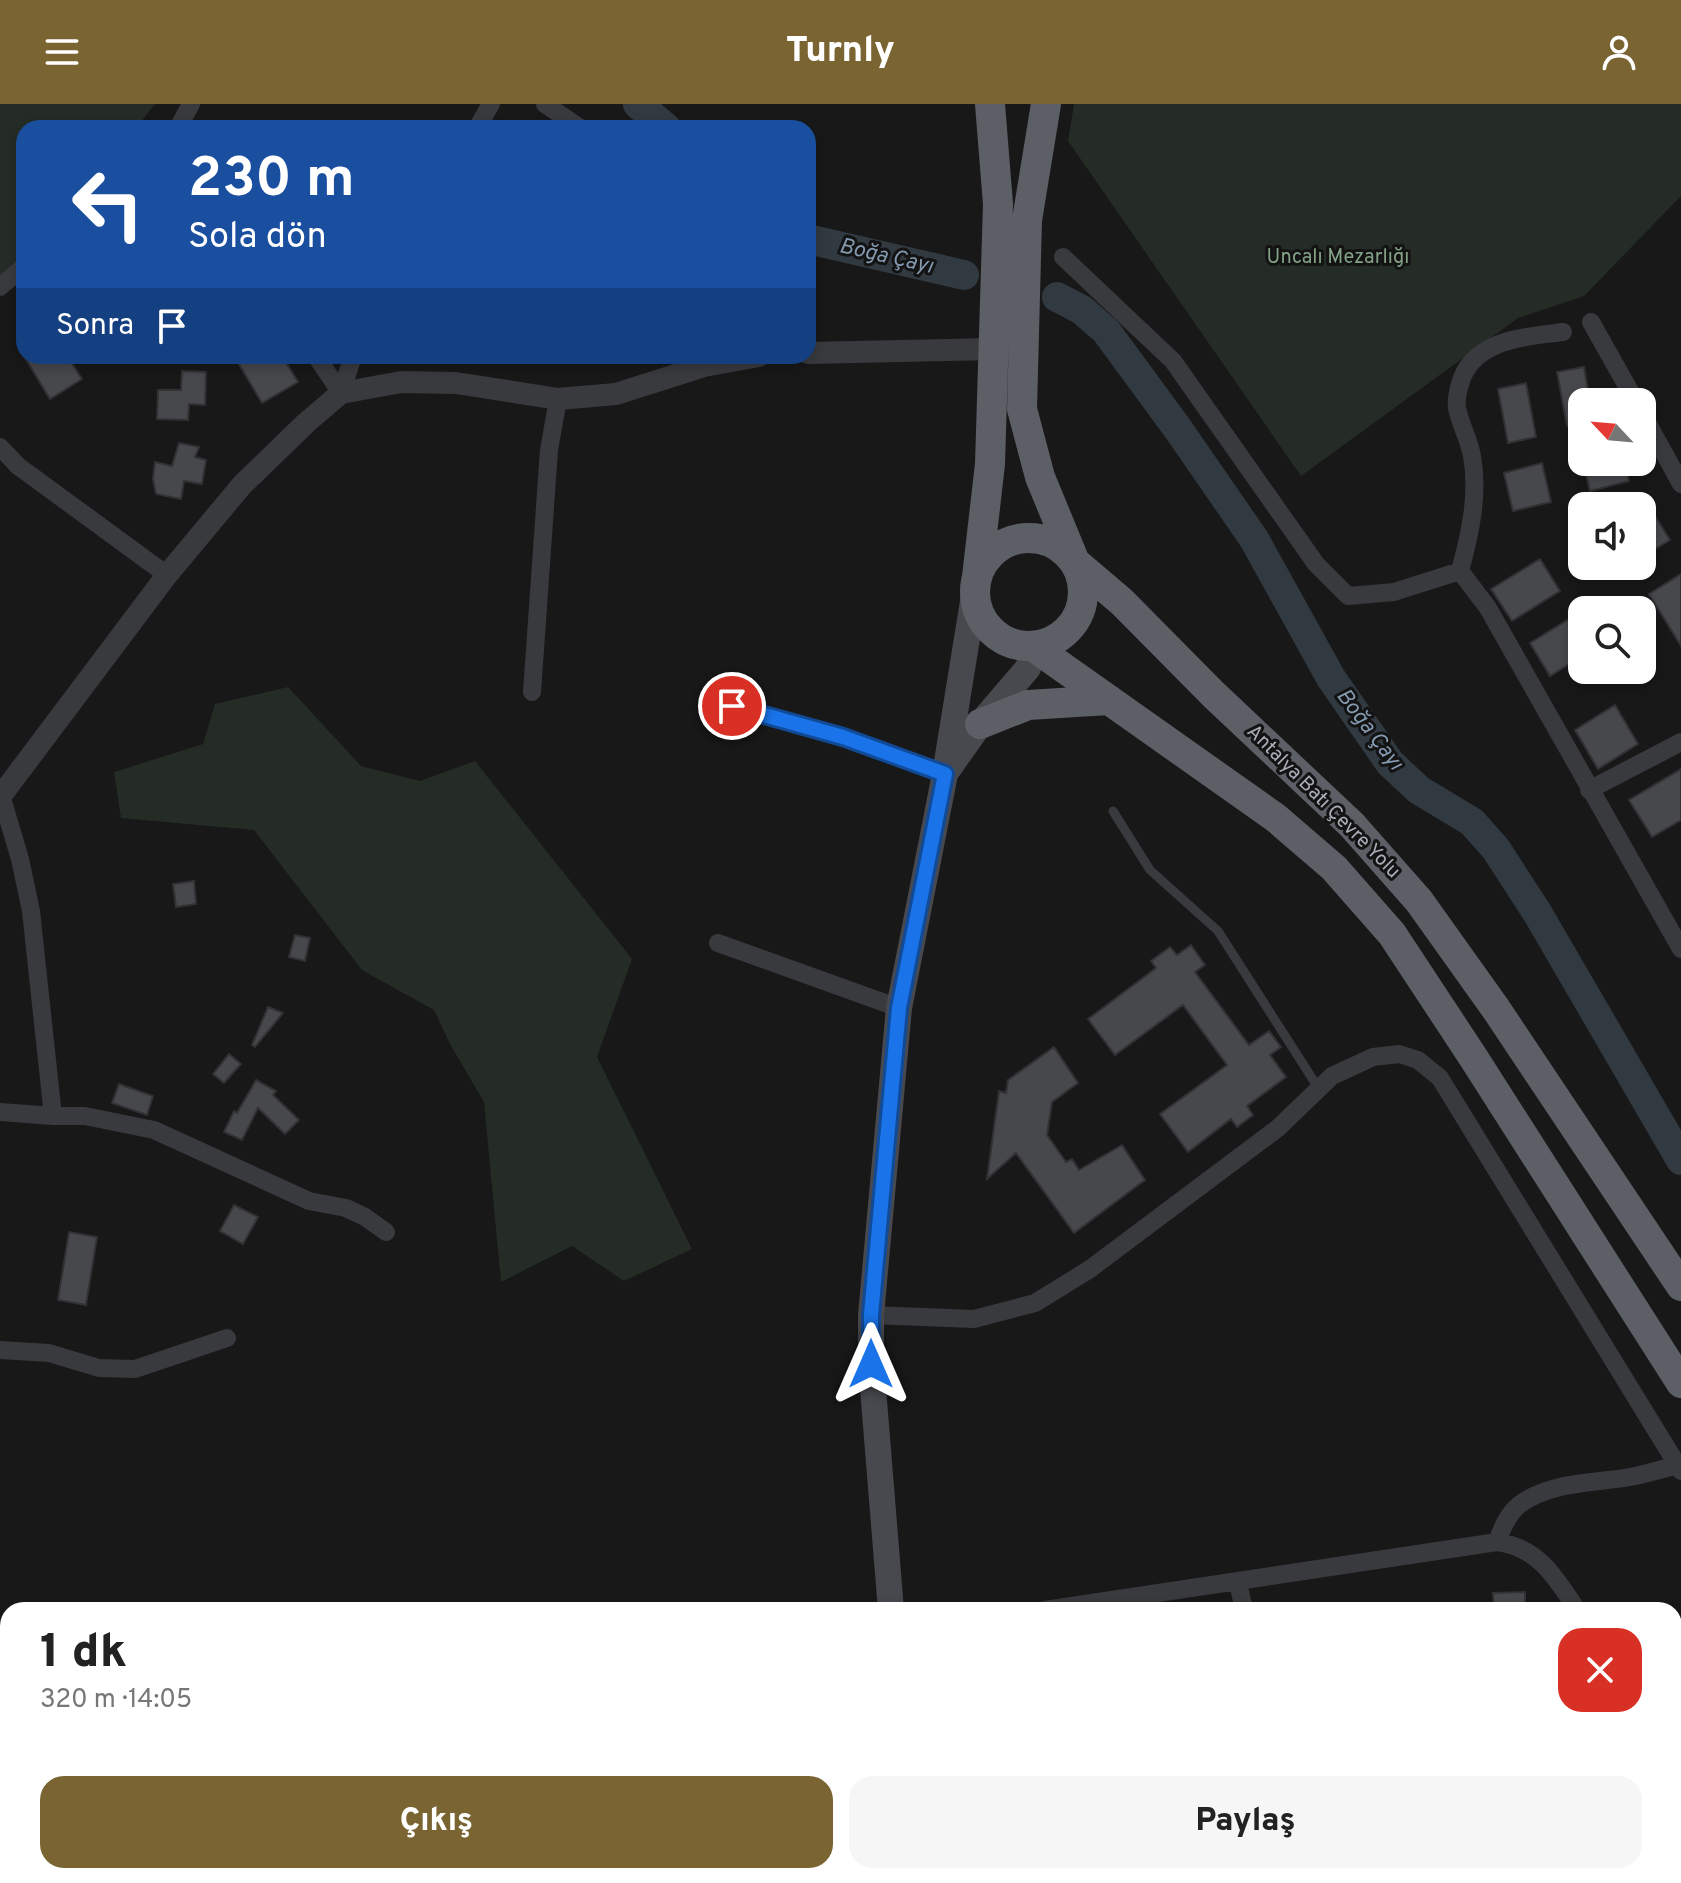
<!DOCTYPE html>
<html lang="tr">
<meta charset="utf-8">
<style>
:root{--surface:#fff;--page:#f6f6f6;--text:#222;--muted:#767676;--accent:#796432}
body{margin:0;font-family:Overpass,sans-serif;background:var(--page);color:var(--text);height:100vh;display:flex;flex-direction:column;font-size:30px;white-space:nowrap}
*{box-sizing:border-box;margin:0}
p{font-size:26px;color:var(--muted)}
.icon{flex:none;width:44px;height:44px;fill:none;stroke:currentColor;stroke-width:2;stroke-linecap:round;stroke-linejoin:round}
.map{position:relative;flex:1;overflow:hidden}
.side{position:absolute;left:0px;top:1498px;width:1682px;height:282px;display:flex;flex-direction:column;background:var(--surface);border-radius:24px 24px 0 0;box-shadow:0 4px 12px #0003}
.side>*{flex:none}
.top-card{position:absolute;left:16px;top:16px;width:800px;height:244px;border-radius:24px;box-shadow:0 4px 12px #0003;background:#1a4fa0;color:#fff;overflow:hidden}
.needle{width:52px;rotate:296deg}
.buttons{position:absolute;left:1568px;top:284px;display:grid;gap:16px}
.buttons a{display:grid;place-items:center;width:88px;height:88px;border-radius:16px;background:var(--surface);box-shadow:0 4px 12px #0003;font-size:40px}
.pin{position:absolute;display:grid;place-items:center;width:68px;height:68px;color:#fff;margin:-34px;border:4px solid #fff;border-radius:50%;box-shadow:0 2px 8px #0007}
.me{position:absolute;width:88px;margin:-44px;rotate:0deg;stroke-linejoin:round;filter:drop-shadow(0 0 6px #0008)}
.turn{display:flex;align-items:center;gap:28px;height:168px;padding:0 40px;font-size:36px}
.turn .icon{width:104px;height:104px;stroke-width:2.5}
.turn b{display:block;font-size:56px;line-height:68px}
.then{display:flex;align-items:center;height:76px;padding:0 40px;background:#0003;gap:16px;font-size:30px}
.round{display:grid;place-items:center;flex:none;width:84px;height:84px;border-radius:24px;background:var(--page)}
.summary{display:flex;align-items:center;justify-content:space-between;height:136px;padding:0 40px}
h1{font-size:48px;font-weight:800;line-height:60px}
.button{display:flex;gap:16px;margin-top:auto;padding:16px 40px}
.button a{flex:1;height:92px;border-radius:24px;background:var(--accent);color:#fff;font-size:32px;font-weight:800;line-height:92px;text-align:center}
.button a+a{background:var(--page);color:var(--text)}
header{display:flex;justify-content:space-between;align-items:center;height:104px;padding:0 40px;background:var(--accent);color:#fff;font-size:36px;font-weight:800}
.map>svg:first-child{display:block}
.green{fill:#242c25}
.lines{fill:none;stroke-linecap:round;stroke-linejoin:round}
.river{stroke:#323a41;stroke-width:30}
.building{fill:#47484c;stroke:#323235;stroke-width:2}
.service{stroke:#393a3e;stroke-width:9}
.minor{stroke:#393a3e;stroke-width:18}
.tertiary{stroke:#393a3e;stroke-width:22}
.secondary{stroke:#47494e;stroke-width:26}
.trunk{stroke:#5d5f66;stroke-width:30}
.route-casing{stroke:#114b97;stroke-width:20}
.route{stroke:#1a73e8;stroke-width:14}
.labels{text-anchor:middle;dominant-baseline:central;stroke-width:6;stroke-linejoin:round;paint-order:stroke}
.park-label{font-size:20px;fill:#83a286;stroke:#131314}
.street-label{font-size:20px;fill:#abaeb8;stroke:#131314}
.water-label{font-size:22px;font-style:italic;fill:#859ab0;stroke:#131314}
</style>
<header><svg class="icon" aria-label="menu" viewBox="0 0 24 24"><path d="M4 6h16M4 12h16M4 18h16"/></svg>Turnly<svg class="icon" aria-label="person" viewBox="0 0 24 24"><circle cx="12" cy="8" r="4"/><path d="M4 21q1-7 8-7t8 7"/></svg></header>
<div class="map">
<svg width="1681" height="1779" viewBox="0 0 1681 1779">
<rect width="100%" height="100%" fill="#181819"/>
<!-- green -->
<path class="green" d="M0,0H155L136,24H24V150L0,171Z
M1074,0H1681V92L1584,192L1518,214L1301,372L1068,37Z
M288,583L361,662L420,677L475,657L632,855L597,953L692,1145L624,1177L572,1142L501,1178L484,998L450,940L434,906L362,866L254,726L121,714L114,668L203,640L215,600Z"/>
<g class="lines">
<!-- river -->
<path class="river" d="M638,0L666,24
M808,135L964,171
M1057,193L1082,206L1106,227L1178,325L1254,435L1331,574L1390,659L1419,686L1472,718L1496,745L1538,810L1681,1056"/>
</g>
<!-- building -->
<path class="building" d="M24,252H67L82,275L50,295Z
M253,252H282L298,278L262,299L239,260Z
M1584,263L1590,298H1582V319L1567,322L1557,268Z
M182,267L206,268L205,301L189,300L188,316L157,315L158,286H181Z
M1526,279L1536,333L1508,339L1498,285Z
M179,339L199,343L195,353L206,356L202,380L184,377L181,395L156,390L153,375L155,358L172,362Z
M1583,358H1624L1629,377L1590,387Z
M1542,359L1551,398L1513,407L1504,369Z
M1642,391L1670,436L1642,453Z
M1540,455L1560,487L1512,517L1491,485Z
M1681,470V542L1649,490Z
M1582,507V552L1550,572L1530,539Z
M1615,601L1638,640L1598,665L1575,626Z
M1681,665V716L1652,733L1629,696Z
M194,777L196,800L176,803L173,780Z
M295,831L310,834L305,857L289,853Z
M1191,841L1205,861L1195,868L1249,941L1269,927L1281,943L1270,951L1286,973L1247,1002L1253,1011L1237,1023L1231,1015L1188,1048L1160,1010L1227,961L1183,901L1115,951L1088,915L1156,864L1151,857L1170,843L1177,851Z
M268,903L283,909L255,943L252,941Z
M1054,943L1078,979L1052,998L1047,1031L1066,1058L1072,1055L1079,1066L1122,1041L1145,1076L1074,1129L1016,1049L987,1075L999,987L1006,989L1008,976Z
M229,950L241,960L224,979L213,970Z
M256,976L276,987L273,991L299,1016L285,1030L258,1004L242,1036L224,1028L234,1007L237,1009Z
M119,980L153,992L147,1011L112,999Z
M234,1101L258,1113L243,1140L220,1127Z
M69,1128L97,1133L86,1201L58,1196Z
M1525,1488V1506H1494L1493,1489Z"/>
<g class="lines">
<!-- service -->
<path class="service" d="M1113,707L1150,766L1218,827L1319,985"/>
<!-- minor -->
<path class="minor" d="M545,0L580,24
M178,24L191,0
M477,24L491,0
M1063,153L1173,257L1316,460L1348,492L1394,488L1460,467L1488,504L1681,845
M0,183L24,162
M1591,218L1636,298
M316,252L341,289
M341,289L353,252
M1642,309L1681,380
M0,343L18,362L167,471
M1460,467C1470,430 1479,391 1472,352C1469,335 1460,320 1457,304C1456,297 1458,287 1460,280C1472,235 1526,233 1563,228
M532,588L549,346L558,295
M732,602L843,633L945,670
M1589,686L1681,638
M1,691L20,755L31,807L53,1012H85L154,1026L309,1097L346,1104L365,1113L386,1128
M718,839L899,904
M0,1008L53,1012
M871,1211L974,1215L1035,1199L1090,1165L1278,1024L1332,972L1373,953L1399,950L1418,956L1440,974L1681,1367
M0,1246L49,1249L99,1264L135,1265L227,1234
M1497,1438C1502,1424 1508,1410 1519,1401C1551,1376 1598,1380 1635,1372C1649,1369 1663,1365 1678,1361
M1238,1478L1244,1506
M1045,1506L1497,1438C1538,1443 1556,1474 1577,1506
M1674,1667L1681,1678
M1089,1772L1100,1779
M1327,1772L1338,1779
M1291,1779L1296,1772"/>
<!-- tertiary -->
<path class="tertiary" d="M808,249L993,245
M0,693L167,471L242,381L306,319L341,289L401,278L456,279L558,295L616,290L704,262L759,252"/>
<!-- secondary -->
<path class="secondary" d="M949,664L980,620L1028,564L1034,543
M891,1506L871,1260V1211L899,904L945,670L977,473
M839,1779L842,1772"/>
<!-- trunk -->
<path class="trunk" d="M1046,0L1027,116L1022,305L1040,373L1075,458L1122,498L1213,590L1352,721L1419,797L1496,905L1681,1182
M975 488a54 54 0 1 1 108 0a54 54 0 1 1-108 0Z
M977,473L990,360L998,100L990,0
M1034,543L1276,714L1334,764L1392,830L1473,953L1681,1279
M980,620L1028,601L1109,596"/>
</g>
<g class="lines">
<defs>
<path id="route" d="M732,602L843,633L945,670L899,904L871,1211V1260"/>
</defs>
<!-- route casing -->
<use href="#route" class="route-casing"/>
<!-- route -->
<use href="#route" class="route"/>
</g>
<g class="labels">
<!-- park labels -->
<g class="park-label">
<text x="1338" y="154">Uncalı Mezarlığı</text>
</g>
<!-- street labels -->
<g class="street-label">
<text transform="translate(1323 698) rotate(45)">Antalya Batı Çevre Yolu</text>
</g>
<!-- water labels -->
<g class="water-label">
<text transform="translate(886 153) rotate(13)">Boğa Çayı</text>
<text transform="translate(1369 626) rotate(53)">Boğa Çayı</text>
</g>
</g>
</svg>
<div class="buttons">
<a><svg class="needle" viewBox="-14 -14 28 28"><path d="M0-13l5 13h-10z" fill="#e53935"/><path d="M0 13l5-13h-10z" fill="#767676"/></svg></a>
<a><svg class="icon" aria-label="sound" viewBox="0 0 24 24"><path d="M4 9h4l5-4v14l-5-4H4zM17 9q2 3 0 6"/></svg></a>
<a><svg class="icon" aria-label="search" viewBox="0 0 24 24"><circle cx="10" cy="10" r="6"/><path d="M15 15l6 6"/></svg></a>
</div>
<div class="pin" style="left:732px;top:602px;background:#d93025"><svg class="icon" aria-label="arrive" viewBox="0 0 24 24"><path d="M6 21V4h12l-3 4 3 4H6"/></svg></div>
<svg class="me" style="left:871px;top:1260px" viewBox="-20 -20 40 40"><path d="M0-17L14 15 0 8-14 15z" fill="#1a73e8" stroke="#fff" stroke-width="4"/></svg>
<div class="top-card">
<div class="turn"><svg class="icon" aria-label="left" viewBox="0 0 24 24"><path d="M17 20v-9H6M10 6l-5 5 5 5"/></svg><div><b>230 m</b>Sola dön</div></div>
<div class="then">Sonra<svg class="icon" aria-label="arrive" viewBox="0 0 24 24"><path d="M6 21V4h12l-3 4 3 4H6"/></svg></div>
</div>
<section class="side">
<div class="summary"><div><h1>1 dk</h1><p>320 m · 14:05</p></div><a class="round" style="background:#d93025;color:#fff"><svg class="icon" aria-label="close" viewBox="0 0 24 24"><path d="M6 6l12 12M18 6L6 18"/></svg></a></div>
<div class="button"><a>Çıkış</a><a>Paylaş</a></div>
</section>
</div>
